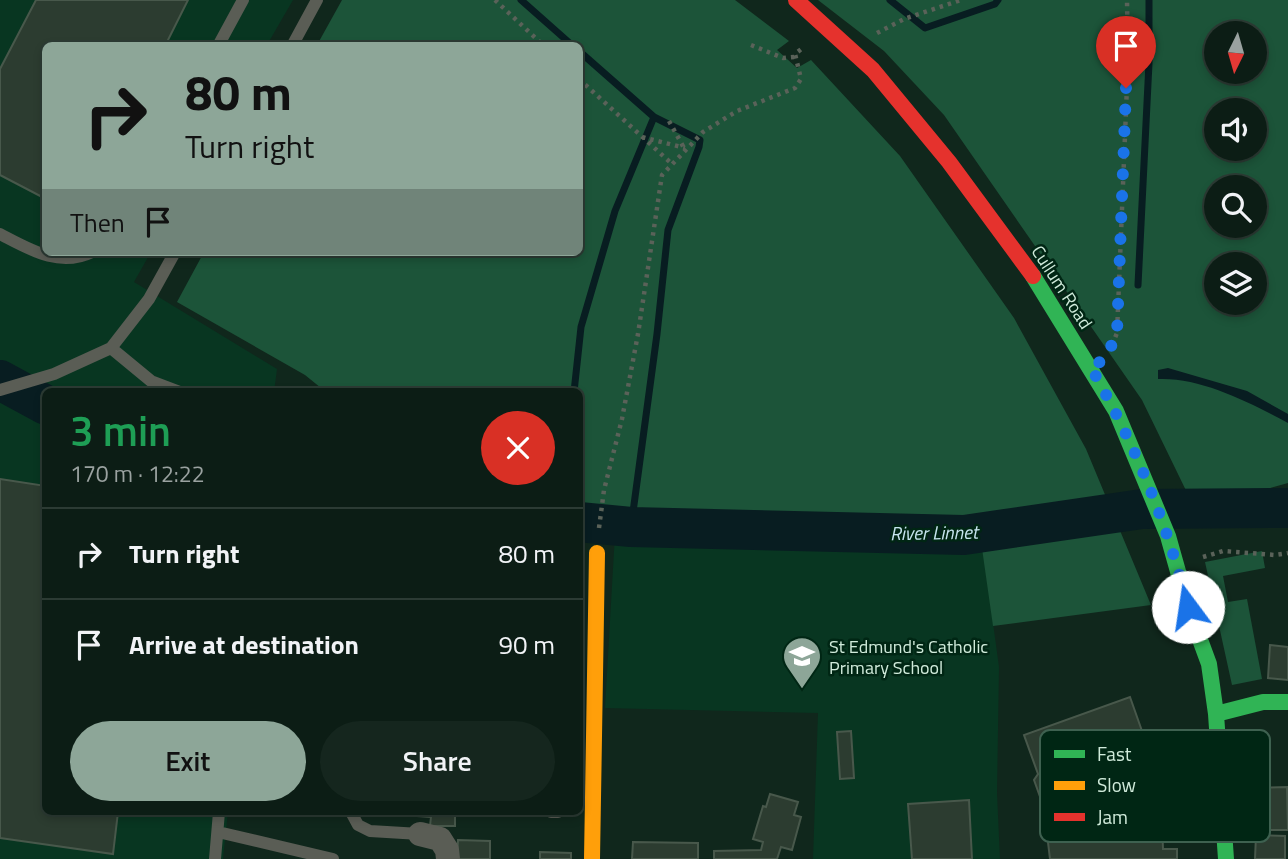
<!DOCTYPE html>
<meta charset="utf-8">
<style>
:root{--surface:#0c1d15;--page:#15261e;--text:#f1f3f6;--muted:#9aa2a0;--line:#2c3b34;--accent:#8da698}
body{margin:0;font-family:"Titillium Web",sans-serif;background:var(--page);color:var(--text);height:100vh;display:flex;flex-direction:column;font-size:26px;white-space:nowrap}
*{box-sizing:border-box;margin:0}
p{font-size:23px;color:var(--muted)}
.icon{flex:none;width:38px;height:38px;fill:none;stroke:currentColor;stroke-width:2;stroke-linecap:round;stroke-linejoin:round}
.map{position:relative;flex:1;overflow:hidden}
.sheet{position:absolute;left:42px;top:388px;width:541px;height:427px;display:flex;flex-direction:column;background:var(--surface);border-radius:10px;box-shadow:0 4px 10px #0003,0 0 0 2px var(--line)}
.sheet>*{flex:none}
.hud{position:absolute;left:42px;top:42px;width:541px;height:214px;border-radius:10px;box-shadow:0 4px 10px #0003,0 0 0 2px var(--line);background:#8da698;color:#111;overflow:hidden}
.needle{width:46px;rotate:185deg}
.tools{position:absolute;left:1204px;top:21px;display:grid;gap:14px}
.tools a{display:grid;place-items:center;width:63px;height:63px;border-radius:50%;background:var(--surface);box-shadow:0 4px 10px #0003,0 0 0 2px var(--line);font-size:35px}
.pin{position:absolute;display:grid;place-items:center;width:60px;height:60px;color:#fff;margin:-72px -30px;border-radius:50% 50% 50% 0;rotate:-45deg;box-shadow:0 0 7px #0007}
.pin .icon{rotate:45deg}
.me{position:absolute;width:77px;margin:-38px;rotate:346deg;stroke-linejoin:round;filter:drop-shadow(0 0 5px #0008)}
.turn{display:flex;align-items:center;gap:24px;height:147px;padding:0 28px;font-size:32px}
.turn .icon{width:91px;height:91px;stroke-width:2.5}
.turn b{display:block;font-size:49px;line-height:60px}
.then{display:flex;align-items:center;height:66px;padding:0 28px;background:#0003;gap:14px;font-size:26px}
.round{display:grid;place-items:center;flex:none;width:74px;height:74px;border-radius:37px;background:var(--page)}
.head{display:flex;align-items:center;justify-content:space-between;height:119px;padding:0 28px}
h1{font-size:42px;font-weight:600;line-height:52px;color:#1e9e55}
.primary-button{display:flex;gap:14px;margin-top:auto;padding:14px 28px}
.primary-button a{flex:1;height:80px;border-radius:42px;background:var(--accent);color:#111;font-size:28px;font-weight:600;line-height:80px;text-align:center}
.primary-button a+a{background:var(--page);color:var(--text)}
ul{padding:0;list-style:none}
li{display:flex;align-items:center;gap:21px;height:91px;padding:0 28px;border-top:2px solid var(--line)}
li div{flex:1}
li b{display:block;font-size:26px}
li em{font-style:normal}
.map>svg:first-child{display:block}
.built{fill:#083621}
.green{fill:#1c5439;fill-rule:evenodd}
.water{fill:#081d21}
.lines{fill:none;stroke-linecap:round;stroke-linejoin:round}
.stream{stroke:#081d21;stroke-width:7}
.river{stroke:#081d21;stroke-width:40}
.building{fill:#2c3c30;stroke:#48584b;stroke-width:2}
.path{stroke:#5a6259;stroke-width:4.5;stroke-dasharray:3.5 5;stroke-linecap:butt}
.lane{stroke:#5a5d55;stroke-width:12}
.street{stroke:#5a5d55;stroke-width:24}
.fast{stroke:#30b455;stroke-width:16}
.slow{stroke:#ff9f0a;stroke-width:16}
.jam{stroke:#e5322d;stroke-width:16}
.route{stroke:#1a73e8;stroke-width:12;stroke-dasharray:0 21.6}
.labels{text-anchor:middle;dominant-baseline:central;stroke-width:5;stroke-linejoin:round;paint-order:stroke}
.street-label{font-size:18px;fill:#d0ebdb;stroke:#002614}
.poi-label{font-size:18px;fill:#d0ebdb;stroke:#002614;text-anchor:start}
.water-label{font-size:19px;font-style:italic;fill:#c7e5ef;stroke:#002614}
.key{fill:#002614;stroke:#3e6150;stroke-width:2}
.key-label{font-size:19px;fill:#d0ebdb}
</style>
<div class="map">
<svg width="1288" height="859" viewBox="0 0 1288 859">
<rect width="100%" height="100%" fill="#10271c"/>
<!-- built -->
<path class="built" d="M0,0H293L267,45L46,46V252H151L134,282L277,369L274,392H46V812H228L223,859H0Z
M616,516L979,520L999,667L997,793L1000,859H813L818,713L605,708Z"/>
<!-- green -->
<path class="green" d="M342,0H735L789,41L777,50L797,68L811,60L900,156L1014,318L1086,449L1151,605L993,626L978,520L837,524L611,511L579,506V392H326L305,375L177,302L204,252H579V46L317,45Z
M818,0H1288V483L1195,509L1142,400L944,115L884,51ZM1216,33H1255V72H1216ZM1216,110H1255V149H1216ZM1216,187H1255V226H1216ZM1216,264H1255V303H1216Z
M1262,551L1265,568L1223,576L1228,602L1247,599L1262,679L1232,685L1205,562Z"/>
<!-- water -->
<path class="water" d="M1168,368L1247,391L1288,414V423C1251,403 1201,377 1158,379V370Z
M1188,500L1288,502V517H1277L1276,524L1266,517L1192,516Z"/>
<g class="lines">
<!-- stream -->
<path class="stream" d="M521,0L573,46
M890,0L925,28L995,4L998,0
M579,51L654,117L700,140L699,147L668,230L657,334L631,527
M1138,285L1149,63V0
M574,392L581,327L615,211L654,117"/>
<!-- river -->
<path class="river" d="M0,380L46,405
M579,522L631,527L964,535L1142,509L1288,508"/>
</g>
<!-- building -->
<path class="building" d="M36,0H188L165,46H46V199L0,175V69Z
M0,479L46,486V812H118L113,854L0,838Z
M1270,645L1288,647V680L1268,678Z
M1130,697L1142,731L1135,733L1143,755L1091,776L1092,781L1099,779L1109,811L1093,817L1096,826L1162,822L1163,849H1177V859H1050L1047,834L1053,833L1034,780L1038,774L1024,735Z
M851,731L854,778L840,779L837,732Z
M1287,787L1288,830H1250L1249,788Z
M770,794L798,802L794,815L801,817L792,850L781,847L777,859H714V851L761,850L763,842L753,839L763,806L766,807Z
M969,800L972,859H912L908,804Z
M419,812H455V826H430L431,817L418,816Z
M1256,835L1285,836V859H1255Z
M458,840L490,841V859H457Z
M633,842L698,843V859H632Z
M540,852L571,853V859H540Z"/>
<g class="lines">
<!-- path -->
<path class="path" d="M495,0L544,46
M877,33L904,19L961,0
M751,45L783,58L794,57
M579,79L672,164
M669,121L684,148
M642,137L685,148
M1112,345L1117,333L1128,61L1127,0
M599,528L604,490L622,419L638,334L662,175L703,132L737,111L795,88L801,79L795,54L804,47
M1203,557L1223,551L1275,555L1288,553"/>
<!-- lane -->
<path class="lane" d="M218,46L243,0
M292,46L317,0
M0,234C29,249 59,268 92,252
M111,348L151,381L180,392
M0,390L54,374L111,348L149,299L175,252
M351,812L358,825L370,831L420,834
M551,812H558
M218,832L333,859
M215,859L219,812"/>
<!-- street -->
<path class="street" d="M420,834L440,839L447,850L448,859"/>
<!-- fast -->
<path class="fast" d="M1033,276L1116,411L1168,536L1188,607L1209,664L1216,714L1226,859
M1216,714L1263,702H1288"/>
<!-- slow -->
<path class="slow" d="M592,859L597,553"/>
<!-- jam -->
<path class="jam" d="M796,0L873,70L949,162L1033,276"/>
</g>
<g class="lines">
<!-- route -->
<path class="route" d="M1126,88L1117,333L1105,360L1090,366C1134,442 1167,522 1188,607"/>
</g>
<!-- icons -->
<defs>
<symbol id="school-pin" viewBox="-11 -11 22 30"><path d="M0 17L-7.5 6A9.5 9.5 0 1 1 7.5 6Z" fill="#8da698" stroke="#002614"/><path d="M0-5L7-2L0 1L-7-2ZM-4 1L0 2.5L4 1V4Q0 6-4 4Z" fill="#fff"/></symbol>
</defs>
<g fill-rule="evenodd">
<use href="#school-pin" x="780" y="634" width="44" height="60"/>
</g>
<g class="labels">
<!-- street labels -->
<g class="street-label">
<text transform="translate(1062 287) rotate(57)">Cullum Road</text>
</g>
<!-- poi labels -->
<g class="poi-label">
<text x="829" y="646">St Edmund's Catholic<tspan x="829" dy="21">Primary School</tspan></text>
</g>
<!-- water labels -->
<g class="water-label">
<text transform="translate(934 532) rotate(-1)">River Linnet</text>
</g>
</g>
<!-- legend -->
<rect x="1040" y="730" width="230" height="112" rx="10" class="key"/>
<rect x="1054" y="750" width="31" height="8" fill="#30b455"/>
<rect x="1054" y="781" width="31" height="9" fill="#ff9f0a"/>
<rect x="1054" y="813" width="31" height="8" fill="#e5322d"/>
<g class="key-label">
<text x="1097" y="761">Fast</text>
<text x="1097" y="792">Slow</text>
<text x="1097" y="824">Jam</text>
</g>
</svg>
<div class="tools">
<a><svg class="needle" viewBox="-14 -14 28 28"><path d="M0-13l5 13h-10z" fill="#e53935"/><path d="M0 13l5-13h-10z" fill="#9aa2a0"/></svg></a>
<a><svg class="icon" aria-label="sound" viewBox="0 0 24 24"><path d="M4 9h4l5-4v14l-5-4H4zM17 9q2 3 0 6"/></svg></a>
<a><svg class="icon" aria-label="search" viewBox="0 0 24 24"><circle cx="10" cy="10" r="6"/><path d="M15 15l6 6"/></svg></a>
<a><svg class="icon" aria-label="layers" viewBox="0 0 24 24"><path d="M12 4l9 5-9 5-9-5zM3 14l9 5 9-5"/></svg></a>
</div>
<div class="pin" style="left:1126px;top:88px;background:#d93025"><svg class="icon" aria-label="arrive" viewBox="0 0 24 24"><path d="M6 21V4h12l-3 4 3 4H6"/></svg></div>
<svg class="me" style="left:1188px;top:607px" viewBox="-20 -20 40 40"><circle r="19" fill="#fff"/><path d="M0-13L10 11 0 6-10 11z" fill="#1a73e8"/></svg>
<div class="hud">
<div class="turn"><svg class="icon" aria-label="right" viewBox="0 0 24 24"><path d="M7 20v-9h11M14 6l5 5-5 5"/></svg><div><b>80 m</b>Turn right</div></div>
<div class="then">Then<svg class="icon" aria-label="arrive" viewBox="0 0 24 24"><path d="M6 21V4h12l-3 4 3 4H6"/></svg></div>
</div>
<section class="sheet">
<div class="head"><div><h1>3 min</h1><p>170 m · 12:22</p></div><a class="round" style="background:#d93025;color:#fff"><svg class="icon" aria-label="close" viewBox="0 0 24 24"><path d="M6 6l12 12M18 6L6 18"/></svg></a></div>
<ul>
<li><svg class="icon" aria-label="right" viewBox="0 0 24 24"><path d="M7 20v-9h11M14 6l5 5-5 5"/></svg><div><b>Turn right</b></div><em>80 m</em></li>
<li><svg class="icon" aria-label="arrive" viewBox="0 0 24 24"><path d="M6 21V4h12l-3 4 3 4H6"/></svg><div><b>Arrive at destination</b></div><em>90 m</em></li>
</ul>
<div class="primary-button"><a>Exit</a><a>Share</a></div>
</section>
</div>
